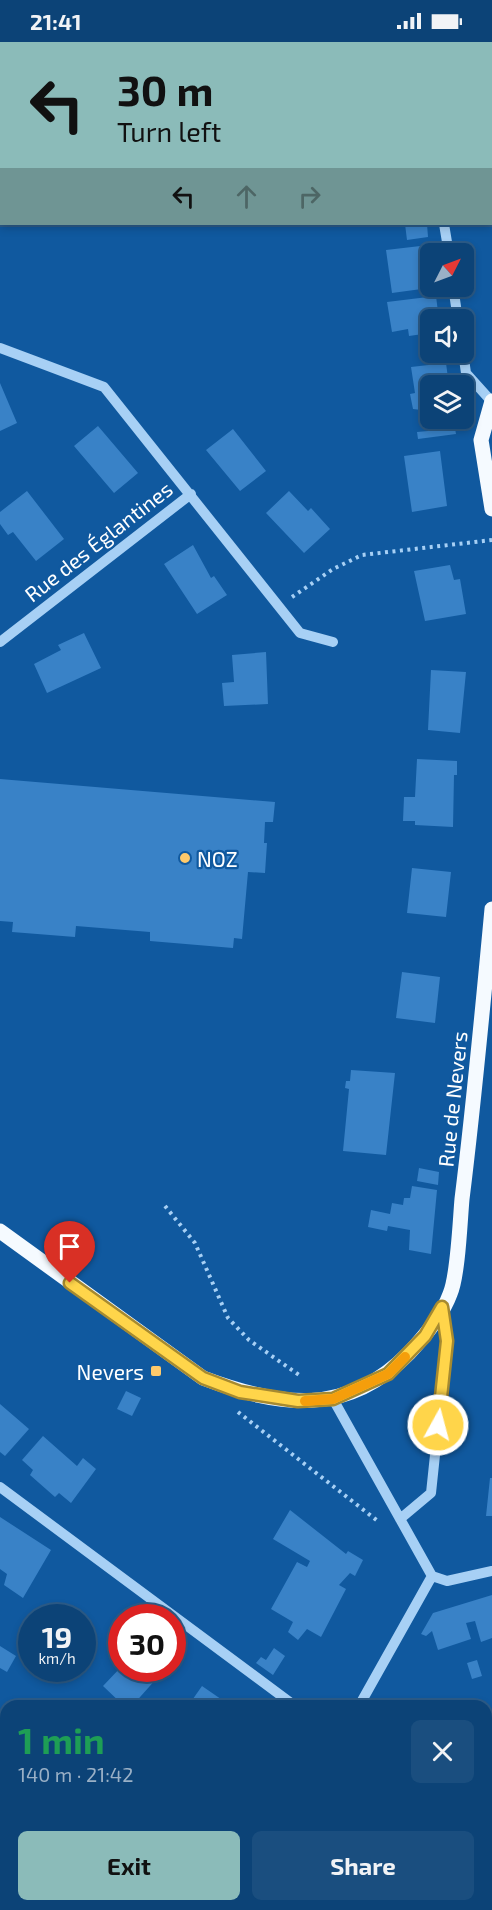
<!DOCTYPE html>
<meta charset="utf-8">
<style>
:root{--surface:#0c4377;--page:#1a4e7f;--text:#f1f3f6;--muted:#9ab0c6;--line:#2c5c89;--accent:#8bbbb9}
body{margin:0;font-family:"Exo 2",sans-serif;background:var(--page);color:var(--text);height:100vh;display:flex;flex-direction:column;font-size:22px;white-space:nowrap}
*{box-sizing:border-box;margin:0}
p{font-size:20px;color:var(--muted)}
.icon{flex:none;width:33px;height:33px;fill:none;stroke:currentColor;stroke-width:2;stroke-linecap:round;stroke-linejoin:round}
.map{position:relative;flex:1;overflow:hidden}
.panel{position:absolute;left:0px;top:1658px;width:492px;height:212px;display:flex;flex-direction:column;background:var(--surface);border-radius:18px 18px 0 0;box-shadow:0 3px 9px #0003,0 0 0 2px var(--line)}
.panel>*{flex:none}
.hud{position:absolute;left:0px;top:0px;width:492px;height:183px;box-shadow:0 3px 9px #0003,0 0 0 2px var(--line);background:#8bbbb9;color:#111;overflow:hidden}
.needle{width:39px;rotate:48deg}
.fabs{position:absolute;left:420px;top:201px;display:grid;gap:12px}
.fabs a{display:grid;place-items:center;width:54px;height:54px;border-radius:9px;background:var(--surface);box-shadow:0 3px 9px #0003,0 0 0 2px var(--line);font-size:30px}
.speed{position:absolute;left:18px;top:1562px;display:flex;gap:12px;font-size:30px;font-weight:700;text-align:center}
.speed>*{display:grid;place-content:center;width:78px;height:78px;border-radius:50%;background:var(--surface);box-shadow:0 3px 9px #0003,0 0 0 2px var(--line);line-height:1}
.speed small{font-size:15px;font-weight:400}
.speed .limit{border:9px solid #d22;background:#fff;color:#111}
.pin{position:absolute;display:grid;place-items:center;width:51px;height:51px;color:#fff;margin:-62px -26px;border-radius:50% 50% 50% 0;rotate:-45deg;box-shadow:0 0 6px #0007}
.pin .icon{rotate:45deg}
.me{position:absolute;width:66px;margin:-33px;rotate:7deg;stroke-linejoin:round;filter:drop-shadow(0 0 4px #0008)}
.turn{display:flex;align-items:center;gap:21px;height:126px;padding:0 18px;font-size:27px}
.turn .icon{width:78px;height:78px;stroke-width:2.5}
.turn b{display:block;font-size:42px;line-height:51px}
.lanes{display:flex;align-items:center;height:57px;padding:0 18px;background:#0003;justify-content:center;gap:30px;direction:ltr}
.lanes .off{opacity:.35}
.round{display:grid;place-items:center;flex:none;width:63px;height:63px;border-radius:9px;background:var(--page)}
.overview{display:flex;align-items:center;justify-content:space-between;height:102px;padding:0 18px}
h1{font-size:36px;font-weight:700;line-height:45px;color:#1e9e55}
.cta{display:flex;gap:12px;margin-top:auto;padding:12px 18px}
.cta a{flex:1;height:69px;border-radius:9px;background:var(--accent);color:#111;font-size:24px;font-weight:700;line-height:69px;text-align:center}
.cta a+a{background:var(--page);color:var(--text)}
.status{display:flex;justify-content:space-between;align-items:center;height:42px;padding:0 30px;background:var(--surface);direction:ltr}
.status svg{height:16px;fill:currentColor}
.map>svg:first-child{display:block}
.green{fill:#2373be}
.building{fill:#3982c7}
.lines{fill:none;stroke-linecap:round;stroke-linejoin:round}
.path{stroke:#a7d0f5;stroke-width:4;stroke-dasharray:3 4.5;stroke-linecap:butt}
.minor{stroke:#a7d0f5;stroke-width:10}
.major{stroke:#f5faff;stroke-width:15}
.route-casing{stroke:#a68a30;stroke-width:15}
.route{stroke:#ffd54a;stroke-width:10}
.slow{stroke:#f59e0b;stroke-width:10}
.poi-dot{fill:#ffca6b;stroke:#10599f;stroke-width:2}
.labels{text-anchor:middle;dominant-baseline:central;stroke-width:4.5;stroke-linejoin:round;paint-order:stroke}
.street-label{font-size:21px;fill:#fff;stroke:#10599f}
.poi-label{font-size:21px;fill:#fff;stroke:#10599f;text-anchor:start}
</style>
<div class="status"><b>21:41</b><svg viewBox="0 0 49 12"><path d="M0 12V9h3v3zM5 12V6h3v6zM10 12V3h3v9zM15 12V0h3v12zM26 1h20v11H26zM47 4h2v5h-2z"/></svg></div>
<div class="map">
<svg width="492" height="1868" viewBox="0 0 492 1868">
<rect width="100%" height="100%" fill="#10599f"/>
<!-- green -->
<path class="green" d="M0,1773L6,1778V1863H121L128,1868H0Z"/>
<!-- building -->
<path class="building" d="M405,182H427L428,195L407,198Z
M429,203L430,244H435V251H430L429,246L392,251L386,208Z
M436,254L439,278H430V291L409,294L408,287L392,290L387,260Z
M446,321L449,344H430V369L413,367L410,352L415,351L411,325Z
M0,341L17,381L0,389Z
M454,381L456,392L418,397L417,390L428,389L427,384Z
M98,384L138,431L114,451L74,404Z
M233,387L266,429L240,449L206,408Z
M440,409L447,464L412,470L404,414Z
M27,449L64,497L36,519L13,490L8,493L0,482V470Z
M289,449L308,469L311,466L330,487L304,511L266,471Z
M193,503L211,536L214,534L227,553L197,572L164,522Z
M450,523L454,538L460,537L466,572L425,579L414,529Z
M84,591L101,626L47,651L34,622L61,608L58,603Z
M266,610L268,662L224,664L222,641L234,640L232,613Z
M431,628L466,630L460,691L428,688Z
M417,717L457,719V733H454L453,785L415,783V779H403L404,755H415Z
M0,737L275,760L273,780H265L264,801H267L265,831L248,830L242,897L234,896L233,906L150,899V890L76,884L75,895L12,890L13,880L0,879Z
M412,826L451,830L446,875L407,871Z
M402,930L440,935L435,981L396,976Z
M351,1028L395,1031L386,1113L343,1109L349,1047L345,1046L346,1039H350Z
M419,1126L439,1130L438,1143L417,1139Z
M412,1144L437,1148L431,1212L409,1208L410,1188L388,1184L387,1189L368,1185L371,1168L390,1172L392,1161L403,1163L404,1156H410Z
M126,1349L141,1356L132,1374L117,1367Z
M0,1362L29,1387L5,1414L0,1410Z
M43,1394L77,1424L83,1416L96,1427L71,1461L59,1451L55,1455L30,1433L33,1428L22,1418Z
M490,1436H492V1474H486Z
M290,1468L346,1512L348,1509L363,1518L355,1534L350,1531L339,1543L346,1547L321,1595L307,1587L298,1598L288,1590L293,1580L271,1567L297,1520L307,1525L310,1519L273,1497Z
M0,1475L51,1508L23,1556L4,1543L7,1532L0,1527Z
M492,1553V1596L481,1600L475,1579L466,1581L471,1597L438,1608L432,1589L426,1594L421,1592L433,1571Z
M0,1604L16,1614L7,1630L0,1626Z
M274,1606L285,1614L273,1633L256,1621L261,1615L266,1618Z
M477,1618L482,1634L472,1637L467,1621Z
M122,1624V1626H166L132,1664H124L103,1644Z
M202,1644L231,1664H188Z
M492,1754V1788L486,1790V1756Z
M492,1838V1868H398L412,1863H486V1840Z
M146,1863H195L192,1868H153Z"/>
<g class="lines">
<!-- path -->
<path class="path" d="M292,555L333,527L362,513L492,498
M165,1164L195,1201L228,1276L249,1298L299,1333
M238,1370L379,1480"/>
<!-- minor -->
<path class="minor" d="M444,182L449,212
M453,244L458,278
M0,306L104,345L300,591L333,600
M463,310L466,331L492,360
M0,600L191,452
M333,1357L432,1534
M0,1445L295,1664
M400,1477L431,1451L447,1299L443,1267
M432,1534L447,1539L492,1529
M359,1664L432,1534
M486,1817L492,1815
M241,1863L254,1868
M322,1868L338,1863"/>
<!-- major -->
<path class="major" d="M0,5L2,6
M490,96L492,95
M492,359L481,398L492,467
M0,1189L203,1336C280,1365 347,1375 409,1311C425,1294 442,1274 450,1252C458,1234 460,1179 462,1157C474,1061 483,964 492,867"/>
</g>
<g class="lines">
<defs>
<path id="route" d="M70,1241L203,1336L240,1350L298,1359L333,1357L388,1332L425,1294L442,1265L447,1299L438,1383"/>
</defs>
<!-- route casing -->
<use href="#route" class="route-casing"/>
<!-- route -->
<use href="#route" class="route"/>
<!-- slow -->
<path class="slow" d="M305,1359L333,1357L388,1332L405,1315"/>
</g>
<!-- markers -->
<g class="poi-dot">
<circle cx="185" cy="816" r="6"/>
<rect x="150" y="1323" width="12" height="12" rx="3"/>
</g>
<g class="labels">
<!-- street labels -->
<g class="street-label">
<text transform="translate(98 499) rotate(-38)">Rue des Églantines</text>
<text transform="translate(452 1057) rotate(-84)">Rue de Nevers</text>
</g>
<!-- poi labels -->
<g class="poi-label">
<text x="197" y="816">NOZ</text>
<text x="144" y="1329" text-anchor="end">Nevers</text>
</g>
</g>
</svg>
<div class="fabs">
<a><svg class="needle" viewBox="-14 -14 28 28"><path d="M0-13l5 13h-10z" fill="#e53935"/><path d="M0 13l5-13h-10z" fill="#9ab0c6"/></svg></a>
<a><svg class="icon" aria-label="sound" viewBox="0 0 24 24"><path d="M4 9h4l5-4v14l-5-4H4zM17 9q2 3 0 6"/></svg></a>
<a><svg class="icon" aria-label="layers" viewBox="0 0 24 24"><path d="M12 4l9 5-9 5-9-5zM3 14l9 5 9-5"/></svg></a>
</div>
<div class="speed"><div>19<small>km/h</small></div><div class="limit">30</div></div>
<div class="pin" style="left:70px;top:1241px;background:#d93025"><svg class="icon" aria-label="arrive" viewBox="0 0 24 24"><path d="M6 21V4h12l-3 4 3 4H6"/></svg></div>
<svg class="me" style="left:438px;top:1383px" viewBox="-20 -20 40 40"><circle r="17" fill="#ffd54a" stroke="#fff" stroke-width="3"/><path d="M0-11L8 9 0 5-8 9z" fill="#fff"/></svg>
<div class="hud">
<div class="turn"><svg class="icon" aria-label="left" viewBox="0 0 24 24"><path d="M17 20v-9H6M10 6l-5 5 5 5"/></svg><div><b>30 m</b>Turn left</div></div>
<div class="lanes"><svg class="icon" aria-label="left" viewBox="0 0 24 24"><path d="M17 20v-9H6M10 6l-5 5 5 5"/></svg><svg class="icon off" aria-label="ahead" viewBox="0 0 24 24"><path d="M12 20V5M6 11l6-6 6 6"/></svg><svg class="icon off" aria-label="right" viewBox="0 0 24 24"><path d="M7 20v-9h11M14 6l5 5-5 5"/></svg></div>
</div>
<section class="panel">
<div class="overview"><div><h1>1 min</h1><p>140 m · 21:42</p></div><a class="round"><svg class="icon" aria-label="close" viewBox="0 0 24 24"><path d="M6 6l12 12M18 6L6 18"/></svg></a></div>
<div class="cta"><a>Exit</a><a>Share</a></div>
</section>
</div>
